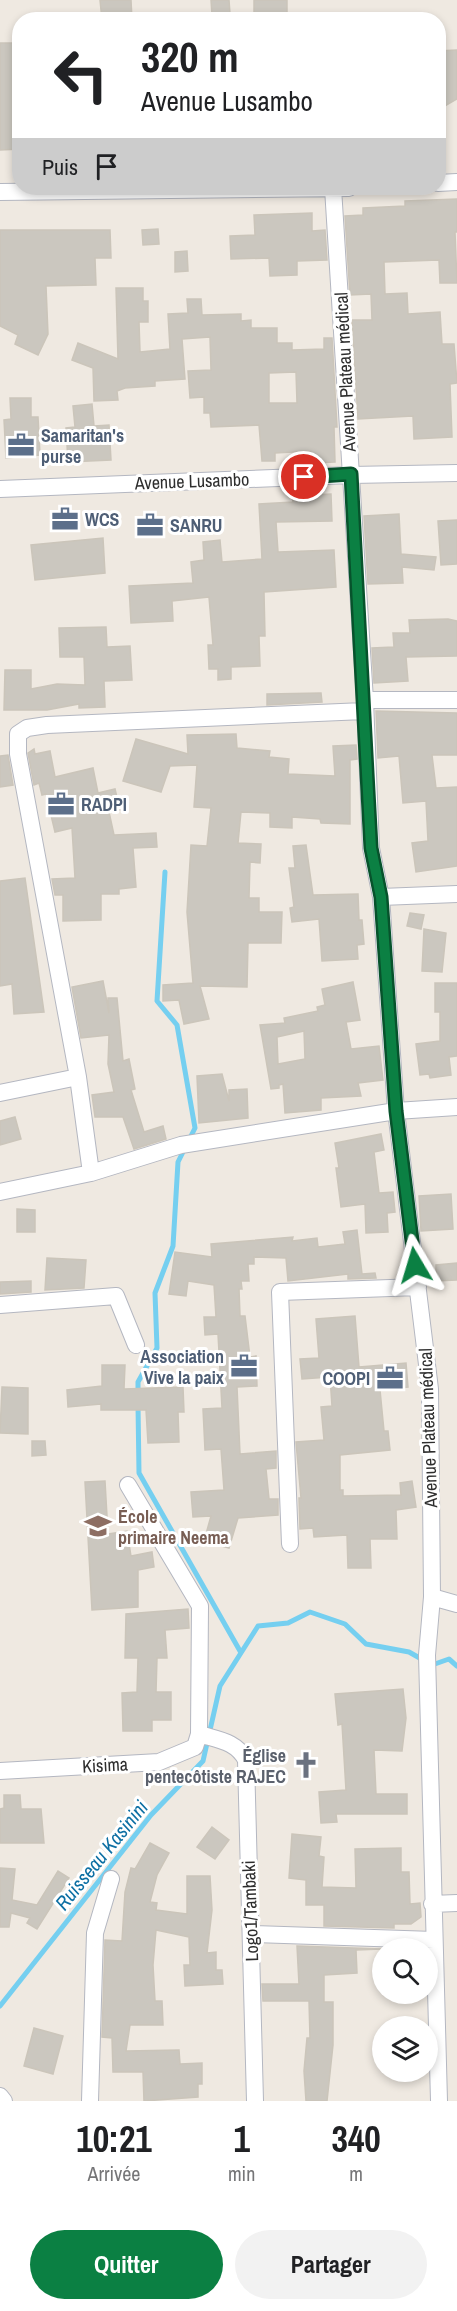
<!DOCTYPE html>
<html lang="fr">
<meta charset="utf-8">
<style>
:root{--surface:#fff;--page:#f2f2f2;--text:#202124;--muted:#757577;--accent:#0b8043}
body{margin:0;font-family:"Archivo Narrow",sans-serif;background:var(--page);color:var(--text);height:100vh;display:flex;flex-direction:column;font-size:22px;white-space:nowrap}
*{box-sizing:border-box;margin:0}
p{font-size:20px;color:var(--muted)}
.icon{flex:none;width:33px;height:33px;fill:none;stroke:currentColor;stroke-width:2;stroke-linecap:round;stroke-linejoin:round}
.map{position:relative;height:2101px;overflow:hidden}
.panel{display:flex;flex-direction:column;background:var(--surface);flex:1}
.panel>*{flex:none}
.top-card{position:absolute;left:12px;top:12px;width:434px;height:183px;border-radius:24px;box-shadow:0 3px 9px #0003;background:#fff;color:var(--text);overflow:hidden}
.fabs{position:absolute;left:372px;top:1938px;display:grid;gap:12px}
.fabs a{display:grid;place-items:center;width:66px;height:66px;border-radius:50%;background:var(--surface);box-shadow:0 3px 9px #0003;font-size:30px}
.pin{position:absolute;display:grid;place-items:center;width:51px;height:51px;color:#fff;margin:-26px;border:3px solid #fff;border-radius:50%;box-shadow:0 2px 6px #0007}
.me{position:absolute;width:66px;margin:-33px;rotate:353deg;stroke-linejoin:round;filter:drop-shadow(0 0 4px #0008)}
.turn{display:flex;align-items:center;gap:21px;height:126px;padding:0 30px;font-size:27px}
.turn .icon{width:78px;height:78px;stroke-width:2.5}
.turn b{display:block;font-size:42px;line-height:51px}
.then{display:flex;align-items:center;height:57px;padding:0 30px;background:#0003;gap:12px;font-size:22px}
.eta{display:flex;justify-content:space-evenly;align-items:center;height:102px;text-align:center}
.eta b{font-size:36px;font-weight:800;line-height:42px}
.primary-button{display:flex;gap:12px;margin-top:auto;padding:12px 30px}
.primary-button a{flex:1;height:69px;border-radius:36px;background:var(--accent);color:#fff;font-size:24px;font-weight:800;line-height:69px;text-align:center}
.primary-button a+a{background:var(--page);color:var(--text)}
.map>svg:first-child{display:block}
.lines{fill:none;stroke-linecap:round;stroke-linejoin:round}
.stream{stroke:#75cff0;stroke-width:5}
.building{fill:#cbc7bf;stroke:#cbc5ba;stroke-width:1.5;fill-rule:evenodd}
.minor-casing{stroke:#b4b7c1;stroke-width:18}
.minor{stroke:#fff;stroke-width:16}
.route-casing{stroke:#07532c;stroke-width:15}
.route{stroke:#0b8043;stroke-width:10}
.labels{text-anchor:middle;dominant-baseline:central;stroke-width:6;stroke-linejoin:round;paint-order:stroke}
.street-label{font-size:18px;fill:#2e2e2e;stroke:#fff}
.service-label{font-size:18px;font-weight:bold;fill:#4e5e75;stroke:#fff;text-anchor:start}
.education-label{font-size:18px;font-weight:bold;fill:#785e54;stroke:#fff;text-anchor:start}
.worship-label{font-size:18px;font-weight:bold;fill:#5b616d;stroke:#fff;text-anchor:end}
.water-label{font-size:20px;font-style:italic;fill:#0d6fa3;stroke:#fff}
</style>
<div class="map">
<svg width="457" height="2101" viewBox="0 0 457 2101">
<rect width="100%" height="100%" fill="#efe9e1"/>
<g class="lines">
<!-- stream -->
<path class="stream" d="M165,872L157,1001L177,1025L195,1128L189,1140
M138,1395V1382L157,1348L155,1293L173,1246L178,1162L185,1148
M138,1405L139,1473L240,1651
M0,2006L151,1815L203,1761L220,1686L258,1626L288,1623L310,1612L345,1624L366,1644L409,1652L432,1665L449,1659L457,1666"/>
</g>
<!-- building -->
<path class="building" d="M100,0H131L132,20H102Z
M211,0H229L230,14L212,15Z
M254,0H287V20H254Z
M0,43H20V149L0,150Z
M457,50V99L438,110V51Z
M457,199V232H455L457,283H440L439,260L384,262L385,294L407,293L408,314L440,312L442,344H454L457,383L450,384L452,437L414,439L413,416L358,419L352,320H372L371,294L350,295L345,216L363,215V208L405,206V201Z
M312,213V231L325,230L327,260L297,261V275L270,276L269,258L231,259L230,236L255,235L254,215Z
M158,229L159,244L143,245L142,230Z
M0,230H110L111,258H95L96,285L46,286L48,334L38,355L15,344L18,335L0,326Z
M187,251L188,271L175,272V252Z
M116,288H143V301H148V322H139L140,352L170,349L168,314L188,313L187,299H201L202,315L241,314V321L251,320V328H277V343H292V350L324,349V338H332L337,427H334L335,462L312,463L311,451L275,453V461H262L259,425L211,427L210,413H204V397L190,398L188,371L211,370L210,337L182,339L185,379L155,381V386L125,388L117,391L118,400L94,401L93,368L72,360L78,343L118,359ZM296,372L297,403H269V373Z
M10,398H31V417H38L40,455L6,458L4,420L11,419Z
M92,404L94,426L109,425L111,460L68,462L66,428L75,427L73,406Z
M331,494L332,521L276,522L278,552L334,550L336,587L264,592L265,636H259L260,666L231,667V679L218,680V669H209L208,645H213L209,597L172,601L173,621L131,623L129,586L193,583L191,562L204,560L203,542L220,540L222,562L262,559L259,504L293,502L292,496Z
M399,514L401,554L436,557L434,570L402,567L403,583L368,584L364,516Z
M457,520V564L441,565L438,521Z
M103,538L105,573L35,580L31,545Z
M448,619L457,621V656L406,657L408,681L374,683L372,648L394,647L393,633H410L409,620Z
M106,627L107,647L130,646L132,680L104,681L105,707L79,708V704L47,710H4L5,670H31V689L57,684L85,685L84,657H60L59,628Z
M321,693L322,702L267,705V694Z
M376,711L457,713V755H432L436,788L457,787V866L416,872L412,843L428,841L426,801L403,803L399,756L378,758Z
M236,734L237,748L270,751L269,757L289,759L288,774L335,776L333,746L356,745L357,759L350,760V824L321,823L320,819L292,817V828L270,827V813L241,812L238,843L261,844L260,863L250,862L249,898H259V912H282L281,943H248L247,987L200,986L209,1019L184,1024L179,1000L163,1001V985L193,983L187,912L191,845L207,846L211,808L194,807L197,765L170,766L161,792L123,781L136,739L188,754L187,735Z
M34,749L35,754L50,751L55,777L93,768L98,793L115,789L120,810L109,812L114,835L156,833L157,847L133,848L136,887L119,889V894H101V920L63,921V895H55L52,879L75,878L72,828L55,832L46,794L42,795L39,783L34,785L28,753Z
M8,755L13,785L0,787V756Z
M306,845L313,895L358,894L359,920H362L364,944L357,945L358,959L322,961L319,919L292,922L290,908L294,907L289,868H295L293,846Z
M25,878L44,1012L14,1014L12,984L0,986V881Z
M410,913L424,915L421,929L407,926Z
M424,929L446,933L442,972L422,971Z
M103,981L109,1013L108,998H117L123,1061L129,1059L135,1089L131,1090L144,1132L163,1126L166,1139L134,1149L123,1117H95L92,1095L114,1092L108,1064L109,1035L81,1038L72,987Z
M353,982L360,1020L346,1022L351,1049L379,1046L383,1080L358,1083L361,1096L321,1098V1110L285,1113L283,1084L279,1085V1088L271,1089L260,1025L285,1023L284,1018L318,1011L317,1007L325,1005L322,989ZM304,1031L305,1059L278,1064L277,1037Z
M435,983H457V1056L449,1057L451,1075L430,1078L429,1074L420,1075L416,1044L440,1041V1012H435Z
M222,1074L229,1101V1090L247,1089L248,1118L199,1123L197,1076Z
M15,1117L21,1139L0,1145V1121Z
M381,1134L384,1150L374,1152L379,1193L393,1192L395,1212L387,1213L388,1232L366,1233L365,1204L341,1207L336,1168H339L335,1143Z
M451,1194L453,1229L421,1231L419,1196Z
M17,1209L35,1210V1232H17Z
M357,1230L362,1274L375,1273L376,1278L348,1279V1274L288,1281L286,1258L254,1257V1264H248L249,1281H241L242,1289H239L240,1316H245L250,1357L256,1356L257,1386L237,1387L240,1454L276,1451V1468L266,1469L269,1499H278V1515L238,1518L229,1548L204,1541L211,1516L193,1517L191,1492L224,1490L221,1449L205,1450L203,1409L222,1408L218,1334L205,1335L204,1317H216L214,1285L188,1281L186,1296L169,1294L175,1252L212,1257L211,1244L293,1237L292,1241L317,1238L318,1247L345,1244L343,1232Z
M47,1258L86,1260L84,1288L45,1290Z
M457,1263V1280L436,1281V1265Z
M31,1281V1292L0,1294V1282Z
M355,1316L359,1367L406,1363L408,1387L380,1390L384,1431H388L390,1450L340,1455V1490H343V1496L401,1495L400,1483L412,1481L416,1507L396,1510L397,1539H370L371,1568H348L347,1535L314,1537L313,1528L300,1529L299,1498H301L296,1442L324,1440L321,1407L332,1406L330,1377L302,1379L300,1359L319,1358L316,1319Z
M102,1365H125L124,1389L183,1387L184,1412H178L179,1442L148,1443L146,1410H101V1404L68,1407L67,1390L102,1386Z
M2,1387L28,1388V1434L0,1433Z
M32,1441H45L46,1455L32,1456Z
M105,1481L108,1534L127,1531L131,1556L152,1552L154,1567L138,1570V1607L92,1610L85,1482Z
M188,1609L189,1628L165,1630L167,1658H157L156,1692H171V1720H152V1731H123L122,1693L137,1692L138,1658H125L126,1614Z
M403,1689L406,1718L402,1751L374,1750L376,1794H407V1814H336L337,1822L321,1823L319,1792L346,1790L342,1724L338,1725L335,1694Z
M4,1795H20L21,1809H41L44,1843H0V1809L4,1808Z
M212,1827L229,1840L215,1859L197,1847Z
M292,1834L321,1837L319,1856L324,1857L322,1887L356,1888L355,1849L401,1848V1872H409L410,1904L420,1903L421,1917L411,1924H394V1928L324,1926V1905H306V1880L289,1878Z
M150,1843L169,1853L157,1875L150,1902L157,1903L156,1910L187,1914V1876H210L212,1910L207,1953L216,1952V1970H222L223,1984L185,1986L184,1965H190L189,1937L156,1930L153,1965L155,2001H162L163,2025H130L126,2051L179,2050L180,2064L202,2063V2084H198V2097L144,2101L143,2072H113L112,2038L102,2037L105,1940L122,1941L125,1892L131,1868L135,1869Z
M0,1868L15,1869L12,1900L37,1905L58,1871L69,1878L37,1929L27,1923L30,1918L11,1913L9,1927H0Z
M297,1946L382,1949L356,1950L357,1973L324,1975V2002H333V2045L327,2101H306L304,2071L307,2038H310L309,2001H263L262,1984H299Z
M34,2028L63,2036L53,2074L24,2066Z"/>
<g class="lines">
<defs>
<path id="minor" d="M438,183L457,182
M333,188L365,700L371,848L381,897L396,1111L430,1389L432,1597L427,1655L439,2101
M0,192L349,188
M0,489L351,475L457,473
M365,700H457
M381,897L457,894
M0,1093L78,1077
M91,1173L78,1077L18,754V734L27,728L47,725L364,711
M0,1192L91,1173L181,1145L396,1111L457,1107
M0,1305L116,1296L136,1345
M290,1544L280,1292L418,1287
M432,1597L457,1604
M199,1734C218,1740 236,1741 246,1760L255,2101
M0,1771L159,1762L195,1747L199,1734L200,1606L128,1485
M432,1904L457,1903
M251,1934L434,1940
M0,2096L4,2101
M90,2101L95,1933L111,1879"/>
</defs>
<!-- minor casing -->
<use href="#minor" class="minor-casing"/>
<!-- minor -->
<use href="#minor" class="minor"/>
</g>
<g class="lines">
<defs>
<path id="route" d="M304,477L351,474L371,848L381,897L396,1111L415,1265"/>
</defs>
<!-- route casing -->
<use href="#route" class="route-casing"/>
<!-- route -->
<use href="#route" class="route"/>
</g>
<!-- icons -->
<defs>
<symbol id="office-bare" viewBox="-9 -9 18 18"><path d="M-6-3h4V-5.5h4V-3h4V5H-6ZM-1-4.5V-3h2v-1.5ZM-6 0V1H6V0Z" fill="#5c6f8a" stroke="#fff" stroke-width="2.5" paint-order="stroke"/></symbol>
<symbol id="school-bare" viewBox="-9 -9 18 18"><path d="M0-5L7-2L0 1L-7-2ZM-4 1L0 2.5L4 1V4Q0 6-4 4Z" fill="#8d6e63" stroke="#fff" stroke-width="2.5" paint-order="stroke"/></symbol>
<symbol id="church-bare" viewBox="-9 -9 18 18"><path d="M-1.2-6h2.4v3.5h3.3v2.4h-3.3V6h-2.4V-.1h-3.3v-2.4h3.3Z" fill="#6b7280" stroke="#fff" stroke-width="2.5" paint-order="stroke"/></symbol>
</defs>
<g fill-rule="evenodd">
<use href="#office-bare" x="2" y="426" width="38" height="38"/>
<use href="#office-bare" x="46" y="500" width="38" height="38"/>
<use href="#office-bare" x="131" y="506" width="38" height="38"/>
<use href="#office-bare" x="42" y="785" width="38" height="38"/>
<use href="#office-bare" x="225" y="1347" width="38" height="38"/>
<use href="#office-bare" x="371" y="1359" width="38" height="38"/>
<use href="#school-bare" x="79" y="1507" width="38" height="38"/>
<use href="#church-bare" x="287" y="1746" width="38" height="38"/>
</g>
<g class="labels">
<!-- street labels -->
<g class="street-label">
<text transform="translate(345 372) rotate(-93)">Avenue Plateau médical</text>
<text transform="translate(192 481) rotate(-2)">Avenue Lusambo</text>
<text transform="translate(428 1428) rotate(-92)">Avenue Plateau médical</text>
<text transform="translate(105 1765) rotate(-3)">Kisima</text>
<text transform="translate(250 1911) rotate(-92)">Logo1/Tambaki</text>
</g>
<!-- service labels -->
<g class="service-label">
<text x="41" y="435">Samaritan's<tspan x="41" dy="21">purse</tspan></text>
<text x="85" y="519">WCS</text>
<text x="170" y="525">SANRU</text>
<text x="81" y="804">RADPI</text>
<text x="224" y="1356" text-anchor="end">Association<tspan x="224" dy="21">Vive la paix</tspan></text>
<text x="370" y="1378" text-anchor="end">COOPI</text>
</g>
<!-- education labels -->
<g class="education-label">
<text x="118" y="1516">École<tspan x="118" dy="21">primaire Neema</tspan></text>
</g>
<!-- worship labels -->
<g class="worship-label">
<text x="286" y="1755">Église<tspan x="286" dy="21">pentecôtiste RAJEC</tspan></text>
</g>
<!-- water labels -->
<g class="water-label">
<text transform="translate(101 1855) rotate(-51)">Ruisseau Kasinini</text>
</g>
</g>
</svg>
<div class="fabs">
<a><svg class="icon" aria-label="search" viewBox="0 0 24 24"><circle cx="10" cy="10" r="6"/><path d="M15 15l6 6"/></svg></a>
<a><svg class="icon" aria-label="layers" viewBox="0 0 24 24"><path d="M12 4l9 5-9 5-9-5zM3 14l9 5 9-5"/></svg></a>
</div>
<div class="pin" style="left:304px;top:477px;background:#d93025"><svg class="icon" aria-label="arrive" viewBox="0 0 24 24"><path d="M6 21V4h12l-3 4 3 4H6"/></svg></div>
<svg class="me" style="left:415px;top:1265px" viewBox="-20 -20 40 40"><path d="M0-17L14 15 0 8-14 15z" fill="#0b8043" stroke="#fff" stroke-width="4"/></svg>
<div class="top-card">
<div class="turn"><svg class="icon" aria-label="left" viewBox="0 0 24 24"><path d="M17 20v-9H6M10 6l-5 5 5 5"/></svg><div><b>320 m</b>Avenue Lusambo</div></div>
<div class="then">Puis<svg class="icon" aria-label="arrive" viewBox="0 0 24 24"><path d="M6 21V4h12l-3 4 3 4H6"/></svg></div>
</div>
</div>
<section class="panel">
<div class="eta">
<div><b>10:21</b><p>Arrivée</p></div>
<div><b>1</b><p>min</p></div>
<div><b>340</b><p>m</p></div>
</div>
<div class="primary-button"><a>Quitter</a><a>Partager</a></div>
</section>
